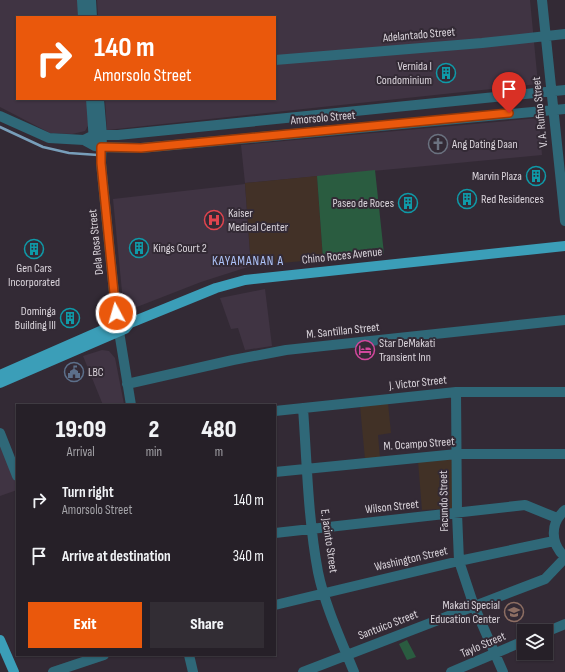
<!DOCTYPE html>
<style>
:root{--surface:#262028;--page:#322d34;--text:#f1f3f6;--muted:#a4a3a8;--line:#423e45;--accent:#ea580c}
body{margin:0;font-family:"Sofia Sans Condensed",sans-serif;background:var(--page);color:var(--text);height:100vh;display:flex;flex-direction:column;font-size:15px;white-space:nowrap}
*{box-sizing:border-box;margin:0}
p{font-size:13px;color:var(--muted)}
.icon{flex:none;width:22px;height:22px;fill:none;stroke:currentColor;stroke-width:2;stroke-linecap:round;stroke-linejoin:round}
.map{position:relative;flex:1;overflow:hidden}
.drawer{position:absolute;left:16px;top:404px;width:260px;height:252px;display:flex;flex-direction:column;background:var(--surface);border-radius:0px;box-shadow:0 1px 3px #0004,0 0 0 1px var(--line)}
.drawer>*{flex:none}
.guide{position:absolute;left:16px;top:16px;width:260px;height:84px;border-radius:0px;box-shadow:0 1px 3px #0004,0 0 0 1px var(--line);background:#ea580c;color:#fff;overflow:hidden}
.fabs{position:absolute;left:517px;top:624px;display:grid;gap:8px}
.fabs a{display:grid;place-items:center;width:36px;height:36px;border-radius:0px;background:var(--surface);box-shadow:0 1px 3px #0004,0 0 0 1px var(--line);font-size:20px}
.pin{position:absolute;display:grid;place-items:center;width:34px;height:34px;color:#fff;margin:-41px -17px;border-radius:50% 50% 50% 0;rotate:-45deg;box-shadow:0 0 4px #0007}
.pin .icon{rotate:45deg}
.me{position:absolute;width:44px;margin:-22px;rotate:354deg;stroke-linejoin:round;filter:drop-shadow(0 0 3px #0008)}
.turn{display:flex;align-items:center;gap:14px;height:84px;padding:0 12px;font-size:18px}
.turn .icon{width:52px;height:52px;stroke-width:2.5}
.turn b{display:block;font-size:28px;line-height:34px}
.eta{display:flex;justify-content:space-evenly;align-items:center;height:68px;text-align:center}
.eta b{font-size:24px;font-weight:800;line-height:28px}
.primary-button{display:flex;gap:8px;margin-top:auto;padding:8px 12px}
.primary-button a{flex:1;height:46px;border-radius:0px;background:var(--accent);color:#fff;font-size:16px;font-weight:800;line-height:46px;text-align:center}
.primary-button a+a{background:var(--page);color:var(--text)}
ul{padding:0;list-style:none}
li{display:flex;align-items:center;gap:12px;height:56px;padding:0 12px}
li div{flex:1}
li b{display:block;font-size:15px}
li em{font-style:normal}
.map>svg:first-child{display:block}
.built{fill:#403443}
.industrial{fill:#423127}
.education{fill:#413126}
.green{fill:#2a5c40}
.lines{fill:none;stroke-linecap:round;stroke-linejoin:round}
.stream{stroke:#789eba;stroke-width:2.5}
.minor{stroke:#2f6878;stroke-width:10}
.major{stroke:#3b9eb8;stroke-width:10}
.route-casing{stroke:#983908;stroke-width:10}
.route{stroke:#ea580c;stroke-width:7}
.labels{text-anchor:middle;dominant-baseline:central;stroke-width:4;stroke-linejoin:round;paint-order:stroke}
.street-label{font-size:12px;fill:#dbd5dc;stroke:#332a35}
.poi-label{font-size:12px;fill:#dbd5dc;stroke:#332a35;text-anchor:start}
.neighbourhood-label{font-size:13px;letter-spacing:1px;fill:#acc2f7;stroke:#332a35}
</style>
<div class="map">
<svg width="565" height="672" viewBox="0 0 565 672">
<rect width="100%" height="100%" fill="#332a35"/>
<!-- built -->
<path class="built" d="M0,0H80L82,17H17V99H88L89,124L85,131L72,134L50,133L0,107Z
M97,0H530L538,84L107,130L105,99H275V17H98Z
M539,118L542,155L245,183L241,145Z
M245,184L251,266L201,282L124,312L113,199Z
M265,289L272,346L245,350L238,328L231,329L220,298Z
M102,350L109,351L115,358L124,404L122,405H103L83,356Z
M0,444L17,485V490L0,496Z"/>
<!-- industrial -->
<path class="industrial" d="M317,176L323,259L251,266L245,183Z"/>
<!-- education -->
<path class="education" d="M388,403L391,433L378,435L380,458L365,459L360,406Z
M454,457L455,508L422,510L418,461Z"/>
<!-- green -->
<path class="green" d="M375,170L384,254L323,259L317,176Z
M407,640L416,657L407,660L399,644Z"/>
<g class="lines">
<!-- stream -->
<path class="stream" d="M0,127L43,147L69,153L98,155"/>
<!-- minor -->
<path class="minor" d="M82,0L83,17
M91,0L92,17
M542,0L565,221
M275,60L482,43L565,34
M91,99L94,142
M99,99L102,135L101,163L116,313L131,405
M0,116L49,138L84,140L95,146L101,147L141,148L565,109
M84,140L94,135H118L565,90
M127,384L233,360L286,350L565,320
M456,392L457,513L459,561L474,606L503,672
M303,408C307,463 308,519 318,572C325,606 341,640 354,672
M275,411L456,392H565
M0,433L17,476
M275,472L457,454H565
M565,510C550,523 550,543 565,557
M275,533L525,505L557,518
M275,605L459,561L554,541
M546,632L565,624
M189,655L193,672
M53,672L104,655
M303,672L545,579L565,558
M451,672L524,641"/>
<!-- major -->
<path class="major" d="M0,375L123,321L130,323
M0,383L125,329L130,323L216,288L245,280L565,246
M0,640L14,672"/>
</g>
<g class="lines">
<defs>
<path id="route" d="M116,313L101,163V147L141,148L509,113"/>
</defs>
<!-- route casing -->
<use href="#route" class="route-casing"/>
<!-- route -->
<use href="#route" class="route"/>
</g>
<!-- icons -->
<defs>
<symbol id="building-ring" viewBox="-11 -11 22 22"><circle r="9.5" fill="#332a35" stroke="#0f9aa8" stroke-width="1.5"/><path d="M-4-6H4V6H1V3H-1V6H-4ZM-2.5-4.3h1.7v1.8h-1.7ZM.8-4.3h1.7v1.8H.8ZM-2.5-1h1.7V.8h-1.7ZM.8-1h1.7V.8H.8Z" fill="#0f9aa8"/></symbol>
<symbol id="church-ring" viewBox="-11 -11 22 22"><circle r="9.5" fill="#332a35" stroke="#6b7280" stroke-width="1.5"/><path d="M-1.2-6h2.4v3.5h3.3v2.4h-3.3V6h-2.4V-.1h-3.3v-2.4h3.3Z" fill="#6b7280"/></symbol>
<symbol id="hospital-ring" viewBox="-11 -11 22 22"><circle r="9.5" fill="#332a35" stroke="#e0444e" stroke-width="1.5"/><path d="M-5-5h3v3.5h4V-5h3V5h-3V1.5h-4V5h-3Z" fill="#e0444e"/></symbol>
<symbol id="hotel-ring" viewBox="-11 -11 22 22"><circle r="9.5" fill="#332a35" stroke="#d1479c" stroke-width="1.5"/><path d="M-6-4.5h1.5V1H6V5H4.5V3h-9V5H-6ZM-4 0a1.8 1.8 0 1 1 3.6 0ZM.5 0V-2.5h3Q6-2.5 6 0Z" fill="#d1479c"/></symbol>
<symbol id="civic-ring" viewBox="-11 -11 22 22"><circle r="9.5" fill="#332a35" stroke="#5c6f8a" stroke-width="1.5"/><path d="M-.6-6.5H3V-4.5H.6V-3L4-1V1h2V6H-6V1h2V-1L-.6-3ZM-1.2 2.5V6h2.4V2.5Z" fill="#5c6f8a"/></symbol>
<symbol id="school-ring" viewBox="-11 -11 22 22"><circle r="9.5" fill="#332a35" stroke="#8d6e63" stroke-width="1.5"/><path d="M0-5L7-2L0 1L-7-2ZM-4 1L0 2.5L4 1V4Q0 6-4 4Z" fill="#8d6e63"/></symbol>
</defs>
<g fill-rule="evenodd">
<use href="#building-ring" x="435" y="62" width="22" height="22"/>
<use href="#church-ring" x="427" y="133" width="22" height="22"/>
<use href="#building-ring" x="525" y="165" width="22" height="22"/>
<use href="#building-ring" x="456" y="188" width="22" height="22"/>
<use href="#building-ring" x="397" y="192" width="22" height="22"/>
<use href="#hospital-ring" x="203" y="209" width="22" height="22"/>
<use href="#building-ring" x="128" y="237" width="22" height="22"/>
<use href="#building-ring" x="23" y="238" width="22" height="22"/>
<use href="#building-ring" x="59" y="307" width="22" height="22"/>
<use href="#hotel-ring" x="354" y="339" width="22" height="22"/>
<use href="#civic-ring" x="63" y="361" width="22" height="22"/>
<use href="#school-ring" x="503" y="601" width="22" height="22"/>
</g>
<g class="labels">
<!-- street labels -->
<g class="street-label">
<text transform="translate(419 35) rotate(-5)">Adelantado Street</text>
<text transform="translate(540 112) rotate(-96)">V. A. Rufino Street</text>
<text transform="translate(323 118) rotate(-5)">Amorsolo Street</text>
<text transform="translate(96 242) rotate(-96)">Dela Rosa Street</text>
<text transform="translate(342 256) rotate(-6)">Chino Roces Avenue</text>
<text transform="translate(343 331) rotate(-6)">M. Santillan Street</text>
<text transform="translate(418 383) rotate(-6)">J. Victor Street</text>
<text transform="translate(419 444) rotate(-4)">M. Ocampo Street</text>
<text transform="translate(444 501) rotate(-91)">Facundo Street</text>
<text transform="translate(392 507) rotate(-6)">Wilson Street</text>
<text transform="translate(329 541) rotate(82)">E. Jacinto Street</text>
<text transform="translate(411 559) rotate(-13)">Washington Street</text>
<text transform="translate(388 625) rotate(-21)">Santuico Street</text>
<text transform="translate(483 645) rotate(-23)">Taylo Street</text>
</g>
<!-- poi labels -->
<g class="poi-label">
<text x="432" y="66" text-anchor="end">Vernida I<tspan x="432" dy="14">Condominium</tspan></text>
<text x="452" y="144">Ang Dating Daan</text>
<text x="522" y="176" text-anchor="end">Marvin Plaza</text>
<text x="481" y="199">Red Residences</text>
<text x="394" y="203" text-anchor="end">Paseo de Roces</text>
<text x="228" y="213">Kaiser<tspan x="228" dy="14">Medical Center</tspan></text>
<text x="153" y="248">Kings Court 2</text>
<text x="34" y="268" text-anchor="middle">Gen Cars<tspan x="34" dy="14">Incorporated</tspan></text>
<text x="56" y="311" text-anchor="end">Dominga<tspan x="56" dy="14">Building III</tspan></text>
<text x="379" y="343">Star DeMakati<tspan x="379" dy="14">Transient Inn</tspan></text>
<text x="88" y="372">LBC</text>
<text x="500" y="605" text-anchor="end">Makati Special<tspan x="500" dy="14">Education Center</tspan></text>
</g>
<!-- neighbourhood labels -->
<g class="neighbourhood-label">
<text x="248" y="261">KAYAMANAN A</text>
</g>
</g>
</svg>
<div class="fabs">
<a><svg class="icon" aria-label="layers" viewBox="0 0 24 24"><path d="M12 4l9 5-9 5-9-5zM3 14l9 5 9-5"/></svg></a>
</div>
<div class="pin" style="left:509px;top:113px;background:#d93025"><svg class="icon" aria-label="arrive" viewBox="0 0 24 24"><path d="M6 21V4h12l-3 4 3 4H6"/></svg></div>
<svg class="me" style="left:116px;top:313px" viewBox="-20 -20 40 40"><circle r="17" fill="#ea580c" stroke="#fff" stroke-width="3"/><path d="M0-11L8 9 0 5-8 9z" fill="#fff"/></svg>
<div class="guide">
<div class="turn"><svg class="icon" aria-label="right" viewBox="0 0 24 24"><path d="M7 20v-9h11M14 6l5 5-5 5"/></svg><div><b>140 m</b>Amorsolo Street</div></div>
</div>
<section class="drawer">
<div class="eta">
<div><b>19:09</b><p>Arrival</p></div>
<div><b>2</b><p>min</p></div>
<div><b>480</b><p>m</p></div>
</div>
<ul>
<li><svg class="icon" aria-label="right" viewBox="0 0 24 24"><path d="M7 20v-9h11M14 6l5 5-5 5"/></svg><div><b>Turn right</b><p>Amorsolo Street</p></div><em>140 m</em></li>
<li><svg class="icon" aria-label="arrive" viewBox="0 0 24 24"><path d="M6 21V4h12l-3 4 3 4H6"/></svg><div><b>Arrive at destination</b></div><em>340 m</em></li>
</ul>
<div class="primary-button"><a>Exit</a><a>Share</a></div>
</section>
</div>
